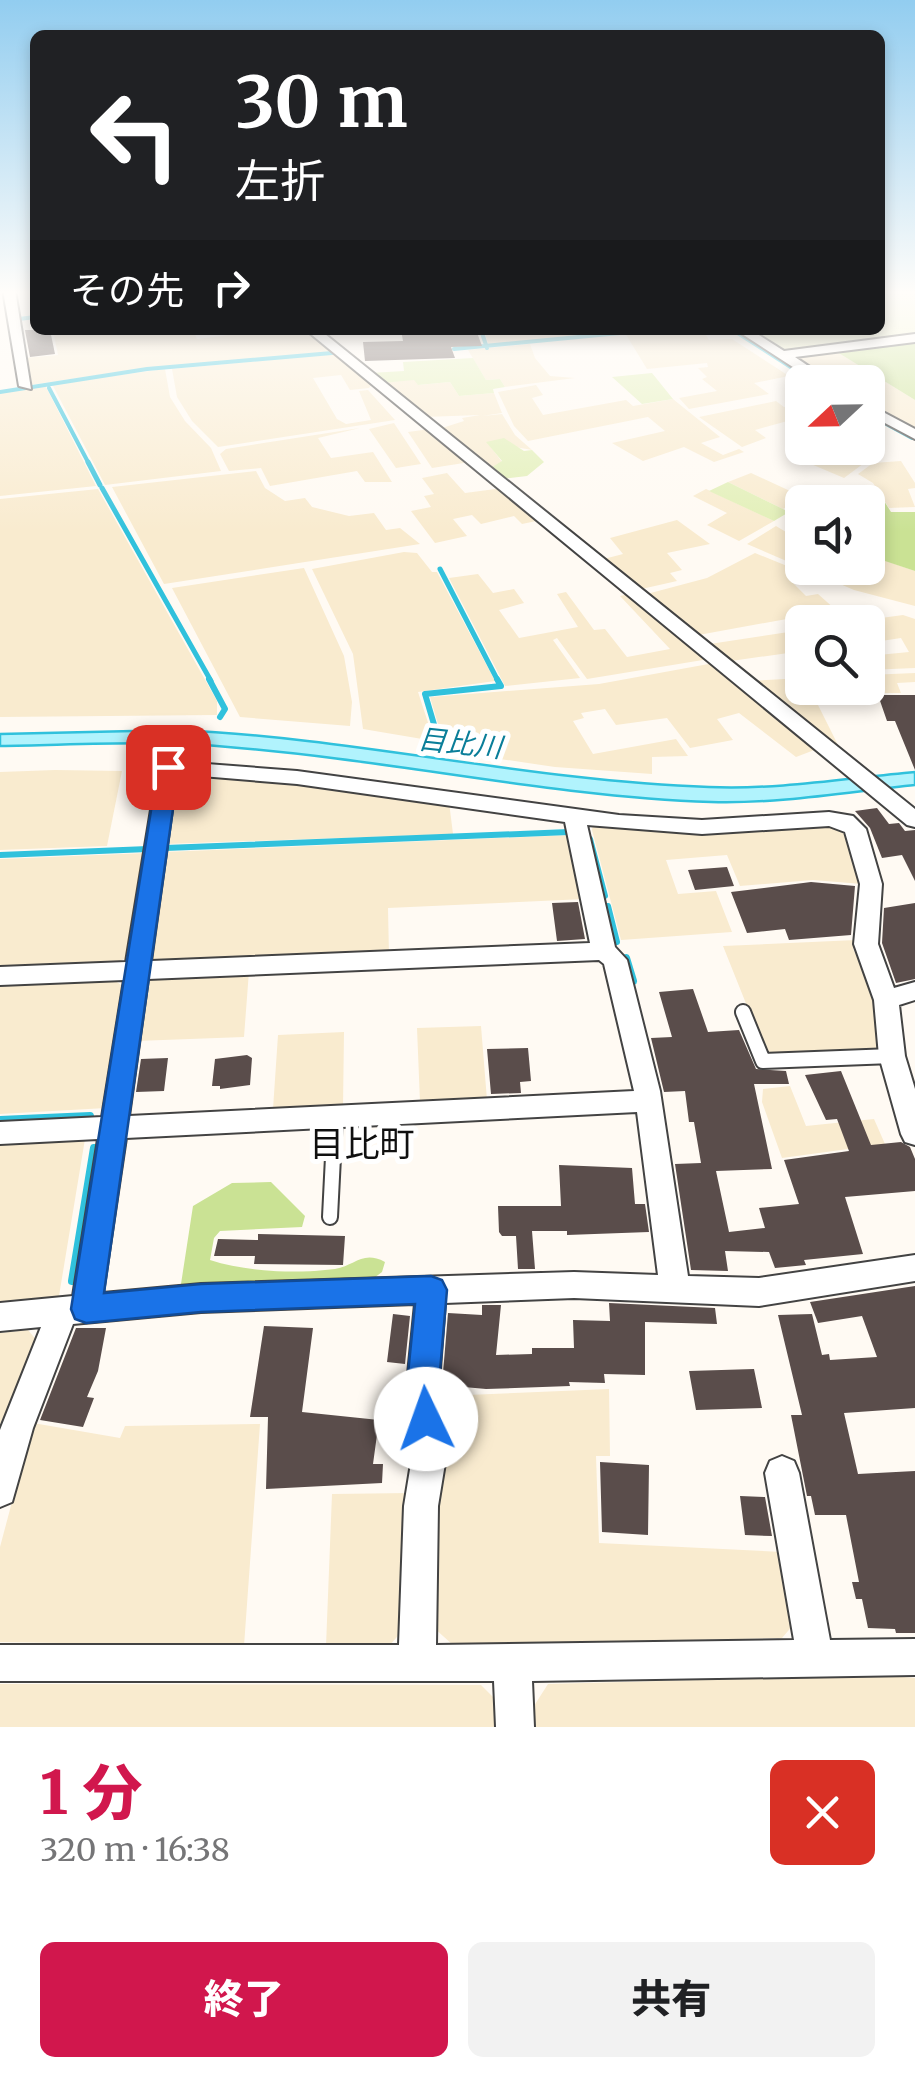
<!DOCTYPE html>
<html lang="ja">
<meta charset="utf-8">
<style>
:root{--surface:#fff;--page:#f2f2f2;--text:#202124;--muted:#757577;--accent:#d1174d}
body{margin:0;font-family:Merriweather,"Noto Sans JP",serif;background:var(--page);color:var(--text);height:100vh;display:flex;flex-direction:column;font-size:38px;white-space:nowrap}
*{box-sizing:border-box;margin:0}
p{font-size:32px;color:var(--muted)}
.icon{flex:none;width:55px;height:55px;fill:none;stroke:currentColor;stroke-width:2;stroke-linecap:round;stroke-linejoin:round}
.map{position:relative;height:1727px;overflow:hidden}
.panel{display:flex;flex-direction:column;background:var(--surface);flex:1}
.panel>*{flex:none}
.hud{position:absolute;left:30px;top:30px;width:855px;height:305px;border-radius:15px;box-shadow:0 5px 15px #0003;background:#202124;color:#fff;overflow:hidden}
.needle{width:65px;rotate:248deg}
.fabs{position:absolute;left:785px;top:365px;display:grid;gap:20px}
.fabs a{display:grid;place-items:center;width:100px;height:100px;border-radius:15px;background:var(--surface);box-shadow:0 5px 15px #0003;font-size:50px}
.pin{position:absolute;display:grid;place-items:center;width:85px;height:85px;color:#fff;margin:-42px;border-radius:20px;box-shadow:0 5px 15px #0006}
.me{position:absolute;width:110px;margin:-55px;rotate:357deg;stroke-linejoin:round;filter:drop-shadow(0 0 8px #0008)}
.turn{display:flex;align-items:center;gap:35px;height:210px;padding:0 40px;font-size:45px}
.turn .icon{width:130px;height:130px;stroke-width:2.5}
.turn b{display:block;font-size:70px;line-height:85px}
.then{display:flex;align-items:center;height:95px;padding:0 40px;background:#0003;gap:20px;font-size:38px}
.round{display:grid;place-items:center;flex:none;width:105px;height:105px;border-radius:15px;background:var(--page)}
.head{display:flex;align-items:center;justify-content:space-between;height:170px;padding:0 40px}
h1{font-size:60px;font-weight:800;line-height:75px;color:var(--accent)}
.cta{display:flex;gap:20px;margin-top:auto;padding:20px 40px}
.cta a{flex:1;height:115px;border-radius:15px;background:var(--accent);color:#fff;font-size:40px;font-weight:800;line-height:115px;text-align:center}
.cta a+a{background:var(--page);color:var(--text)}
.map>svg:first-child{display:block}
.farmland{fill:#f9ebcf}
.green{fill:#e2efb7}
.forest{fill:#cae294}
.pitch{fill:#f0f5ca}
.water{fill:#b1f3fd;stroke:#30c1dc;stroke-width:2.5}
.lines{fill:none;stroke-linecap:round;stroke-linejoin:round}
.stream-far3{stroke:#30c1dc;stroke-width:4}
.stream-far2{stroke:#30c1dc;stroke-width:5}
.stream-far1{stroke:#30c1dc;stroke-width:6}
.stream{stroke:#30c1dc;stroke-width:8}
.building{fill:#5a4d4b}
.service-casing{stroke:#434343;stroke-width:18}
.minor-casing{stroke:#434343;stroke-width:4}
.service{stroke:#fff;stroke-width:14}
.minor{fill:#fff;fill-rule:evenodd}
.route{fill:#1a73e8;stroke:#114b97;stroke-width:2.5}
.labels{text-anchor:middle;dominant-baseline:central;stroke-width:10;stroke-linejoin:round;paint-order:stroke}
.water-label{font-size:28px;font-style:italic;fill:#0a7e99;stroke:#fff}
.near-quarter-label{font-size:35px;fill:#101010;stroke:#fff}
</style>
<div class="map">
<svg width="915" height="1727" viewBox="0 0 915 1727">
<rect width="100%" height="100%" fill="#fffaf3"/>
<!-- farmland -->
<path class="farmland" d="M53,330H193L197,339L269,330H306L333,352L147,368L30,385L24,358L58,355Z
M484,330H581L583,334L489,346Z
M664,330H703L709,340L732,339L789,376L754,383L769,394L689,409L679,398L717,391L702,379L707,377L698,368L708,367L707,363L647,369L625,333Z
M530,344L535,358L550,376L575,378L505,387L500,379L486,380L468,350Z
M837,352L915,400V428L868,402V382H834L795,358Z
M335,354L372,384L369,388L350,390L341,375L313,378L337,419L346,424L371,420L359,391L368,390L395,420L218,447L192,421L177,397L172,369Z
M165,369L170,397L185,421L211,448L221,471L105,485L52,384Z
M415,379L419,385L450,382L459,396L494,393L502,413L482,416L502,414L515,435L532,450L487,442L502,462L489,469L439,429L464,421L462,418L480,415L424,417L382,383Z
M45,385L96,486L0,496V393Z
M536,385L543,395L532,398L543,415L626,400L633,406L673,399L720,437L701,443L723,455L739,449L744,452L714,462L684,447L643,461L612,443L665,431L648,417L528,441L514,426L498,392Z
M776,401L784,407L802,404V417L755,430L766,438L742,447L699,417Z
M394,423L421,464L396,468L369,429Z
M360,428L318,438L331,458L373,452L392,482H365L357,471L270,486L261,468L229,471L220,454L226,449Z
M430,429L470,462L432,468L408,432Z
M816,448H859L875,455L844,478L792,456Z
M901,461L915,483V488L908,489L915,507L889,508L873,483L858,474L873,463Z
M256,471L265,488L285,501L305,498L312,507L349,516L374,513L386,530L400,528L420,544L164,584L112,487Z
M447,473L465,493L503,488L541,520L522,524L514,516L481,524L472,515L453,519L467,536L435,543L411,511L431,507L424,496L434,494L422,478Z
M751,473L803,497L783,509L728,482Z
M98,489L217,701V715L0,717V499Z
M706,489L774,521L739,541L707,525L727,513L693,496Z
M677,520L710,544L667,553L682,570L670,573L677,581L637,590L600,560L623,554L610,538Z
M776,526L786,532L785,537L802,544V568L859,570L868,568L875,557L915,571V606L854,590L747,544Z
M404,552L417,553L432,572H437L495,681L418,692L434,741L363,729L353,654L312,569Z
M755,553L814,577L792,582L806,596L818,594L836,610L693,636L643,595L707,578Z
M304,568L344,656L352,702L350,726L240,717L172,588Z
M478,574L493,593L514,589L524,603L499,610L519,638L578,627L557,594L566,592L594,630L605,629L627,657L670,649L620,596L629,594L709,659L587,679L557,638L553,640L580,678L505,686L449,578Z
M903,615L915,619V668L868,670V656L909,652L901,638L868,643V622H852Z
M802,630V651L724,662L703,645Z
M714,663L817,749L796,757L739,713L717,719L733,740L690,748L667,718L616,725L605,709L581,713L584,718L573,721L593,754L676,739L688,756L652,757V774L555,767L446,751L430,697L599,684Z
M915,673V682L897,683L901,693H849L851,699L816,701L839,747H829L749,681L802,678V688H868V675Z
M55,770L122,771L107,846L0,850V772Z
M191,773L449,802L453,834L166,844L174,779Z
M832,823L846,829L862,884L813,880L740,886L727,855L666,860L678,894L716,891L732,932L621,940L592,830L593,824L693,832Z
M571,835L585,899L388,908L389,956L158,966L148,958L164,852Z
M146,853L131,954L117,964L0,969V859Z
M856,940L853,949L871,984L877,1048L864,1053L767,1056L723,946Z
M249,971L244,1037L136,1041L146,982L157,974Z
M113,979L125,988L106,1108L0,1114V984Z
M481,1026L487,1100L420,1102L417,1028Z
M344,1032L343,1107L273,1109L278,1035Z
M790,1086L806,1126L874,1119L885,1144L782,1158L762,1102L763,1089Z
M85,1139L59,1296L0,1302V1143Z
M28,1330L38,1342L0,1424V1333Z
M609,1389L610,1456H596L599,1543L782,1552L794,1624L782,1638L453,1645L433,1627L436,1416L466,1415L467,1395Z
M33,1423L120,1438L125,1426L260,1424L244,1646L0,1642V1547Z
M409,1493L405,1628L388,1647L326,1646L332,1494Z
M881,1675L915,1678V1727H533L532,1709L548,1684Z
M0,1684L481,1685L503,1707L504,1727H0Z"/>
<!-- green -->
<path class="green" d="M473,358L486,380L500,379L505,387L493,389L494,393L459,396L450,382L418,385L414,380L382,383L370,373L404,371L403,362Z
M652,373L673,399L642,404L612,377Z
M504,438L524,451L532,450L544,462L527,476L502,479L489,469L502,461L486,442Z
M728,482L783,509L789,512L774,521L709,491Z"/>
<!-- forest -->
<path class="forest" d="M915,342V400L837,352Z
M837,490L879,493L891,512H915V571L876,558L868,564V502H815Z
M271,1182L305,1216L302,1227L220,1231L214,1238L210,1260C247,1272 296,1274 335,1269C355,1266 362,1250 385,1262L382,1272L374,1278L181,1284L193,1206L232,1183Z"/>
<!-- pitch -->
<path class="pitch" d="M880,290H915V335L783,352L748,330H880Z"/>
<!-- water -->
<path class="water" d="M178,730C356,738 531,781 709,787C778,790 847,778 915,772V785C847,792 779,804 711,802C554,797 393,760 228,747C152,740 76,745 0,746V734Z"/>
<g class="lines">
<!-- stream-far3 -->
<path class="stream-far3" d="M19,319L35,317
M481,330L487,348
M733,330L814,382
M454,349L651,330
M49,388L89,464
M0,392L147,369L332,353
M868,414L912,438"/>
<!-- stream-far2 -->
<path class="stream-far2" d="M88,462L100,485
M102,488L211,681
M440,569L498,681"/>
<!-- stream-far1 -->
<path class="stream-far1" d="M209,679L225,709L220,717
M441,748L425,694L501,686L497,679
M590,839L605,896
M165,848L569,832
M0,855L148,849
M608,906L617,942"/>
<!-- stream -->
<path class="stream" d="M626,958L633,981
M0,1120L90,1116
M72,1281L94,1148"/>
</g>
<!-- building -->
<path class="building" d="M25,330H50L55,354L30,357Z
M401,330H476L482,346L451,347L455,358L365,361L363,342L403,341Z
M878,695H915V770L895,721H887Z
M877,808L889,824L899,823L905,831L915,830V881L902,855L882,858L870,828L855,811Z
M727,867L734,886L695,890L688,870Z
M811,882L855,886L851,935L789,940L785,929L747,933L731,892Z
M578,902L585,939L557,941L552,903Z
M915,903V979L896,983L882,943L884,908Z
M693,989L708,1032L739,1030L756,1069L786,1071L789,1084H754L772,1169L716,1171L729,1232L765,1228L759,1208L799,1204L784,1160L849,1151L837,1119L826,1120L805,1075L841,1071L871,1145L901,1142L910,1147L915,1159V1191L845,1197L863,1254L804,1260L806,1265L775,1268L769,1252L725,1251L728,1271L691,1270L675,1164L701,1163L694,1122H689L685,1091L664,1092L651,1038L672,1037L659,992Z
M528,1048L531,1081L520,1082L521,1093L491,1094L487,1049Z
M247,1055L252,1058L250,1085L220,1089V1086H212L215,1059Z
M168,1058L164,1091L136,1092L141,1059Z
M559,1165L632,1168L635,1204H645L649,1232L567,1235V1231H532L535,1269H518L516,1236H502L499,1232L498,1206H561Z
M258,1234L345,1236L343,1265L254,1264L255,1256H214L218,1239L258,1240Z
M915,1286V1408L844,1413L858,1474L915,1471V1633H896L895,1629L868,1628L862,1599H856L852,1582H859L846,1515H815L811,1496H807L791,1415H802L778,1315L812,1314L822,1355L829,1354L830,1360L877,1357L862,1316L818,1323L810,1302Z
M609,1303L715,1308L717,1324L645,1322V1375L604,1374L605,1383L569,1382L570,1386L486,1389L442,1385L448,1313L482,1315V1305H501L496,1355L532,1354V1348H574L573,1320L610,1321Z
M393,1314L410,1316L405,1364L387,1362Z
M264,1326L313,1328L302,1412L379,1420L373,1464H383L382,1483L266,1489L268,1417H250Z
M76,1328H106L98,1371L87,1397L94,1398L83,1427L40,1420Z
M754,1369L762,1408L696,1410L689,1371Z
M600,1462L649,1465L648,1535L602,1532Z
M740,1496L765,1497L772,1536L745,1535Z"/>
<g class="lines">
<defs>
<path id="service" d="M743,1012L763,1061L892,1056
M330,1217L335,1117"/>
<path id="minor" d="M3,290H15L31,389L19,386Z
M306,330H320L915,809V827L907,825Z
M736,330H751L784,351L915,334V342L795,357L832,382H816Z
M868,404L915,429V439L868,414Z
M168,761L297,771L619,815L702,820L829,812L853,816L866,829L882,884L878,944L894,988L915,982V1000L899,1005L905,1056L915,1089V1145L905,1142L901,1134L879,1056L874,1000L854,944L860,884L845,832L829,826L702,834L587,825L615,947L627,960L660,1091L688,1276L759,1278L915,1255V1281L759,1306L574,1298L445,1303L438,1394L448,1445L438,1506L436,1645L794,1640L765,1473L770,1461L782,1456L794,1461L799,1473L830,1640L915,1639V1675L532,1681L534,1727H496L494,1681H0V1645H399L404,1506L414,1445L406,1394L415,1304L201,1312L73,1324L33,1428L12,1502L0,1507V1430L41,1327L0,1331V1303L73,1296L98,1139L0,1144V1122L102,1117L124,980L0,985V967L126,962L158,767ZM177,774L297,784L565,822L590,943L151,961ZM599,960L604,964L634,1091L129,1116L148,979ZM637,1112L658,1275L574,1272L201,1284L103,1293L126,1138Z"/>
</defs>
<!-- service casing -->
<use href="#service" class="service-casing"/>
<!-- minor casing -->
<use href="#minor" class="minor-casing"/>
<!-- service -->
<use href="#service" class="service"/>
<!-- minor -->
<use href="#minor" class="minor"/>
</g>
<!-- sky -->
<linearGradient id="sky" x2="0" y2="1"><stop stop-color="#92cdf0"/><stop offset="0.55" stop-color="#fffdfa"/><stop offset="1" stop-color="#fffdfa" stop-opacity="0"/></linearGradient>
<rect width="915" height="532" fill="url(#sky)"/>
<!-- route -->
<path class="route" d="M168,761L179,767L104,1293L201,1284L431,1276L442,1280L447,1290L438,1394L443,1419L438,1431L426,1435L415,1431L406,1394L415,1304L201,1312L86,1323L75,1319L71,1309L158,767Z"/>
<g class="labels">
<!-- water labels -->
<g class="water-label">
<text transform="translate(460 743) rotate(6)">目比川</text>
</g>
<!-- near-quarter labels -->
<g class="near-quarter-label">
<text x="362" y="1144">目比町</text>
</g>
</g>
</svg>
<div class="fabs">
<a><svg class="needle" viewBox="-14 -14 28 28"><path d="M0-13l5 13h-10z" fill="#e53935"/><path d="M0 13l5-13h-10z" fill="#757577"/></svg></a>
<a><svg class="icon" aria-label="sound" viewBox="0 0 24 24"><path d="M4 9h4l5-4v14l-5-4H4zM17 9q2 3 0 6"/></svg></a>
<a><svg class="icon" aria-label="search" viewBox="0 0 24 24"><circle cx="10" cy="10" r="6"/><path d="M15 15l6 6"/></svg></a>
</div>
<div class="pin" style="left:168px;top:767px;background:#d93025"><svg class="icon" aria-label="arrive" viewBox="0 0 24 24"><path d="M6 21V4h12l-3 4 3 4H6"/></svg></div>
<svg class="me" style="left:426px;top:1419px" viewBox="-20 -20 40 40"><circle r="19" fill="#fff"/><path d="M0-13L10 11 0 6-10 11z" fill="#1a73e8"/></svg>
<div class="hud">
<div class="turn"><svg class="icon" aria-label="left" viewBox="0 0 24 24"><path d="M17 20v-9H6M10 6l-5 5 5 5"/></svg><div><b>30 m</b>左折</div></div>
<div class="then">その先<svg class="icon" aria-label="right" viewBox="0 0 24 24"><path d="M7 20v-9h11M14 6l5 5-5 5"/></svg></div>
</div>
</div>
<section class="panel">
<div class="head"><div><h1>1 分</h1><p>320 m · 16:38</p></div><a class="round" style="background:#d93025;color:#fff"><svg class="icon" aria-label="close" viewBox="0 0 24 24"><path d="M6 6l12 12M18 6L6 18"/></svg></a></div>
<div class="cta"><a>終了</a><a>共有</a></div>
</section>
